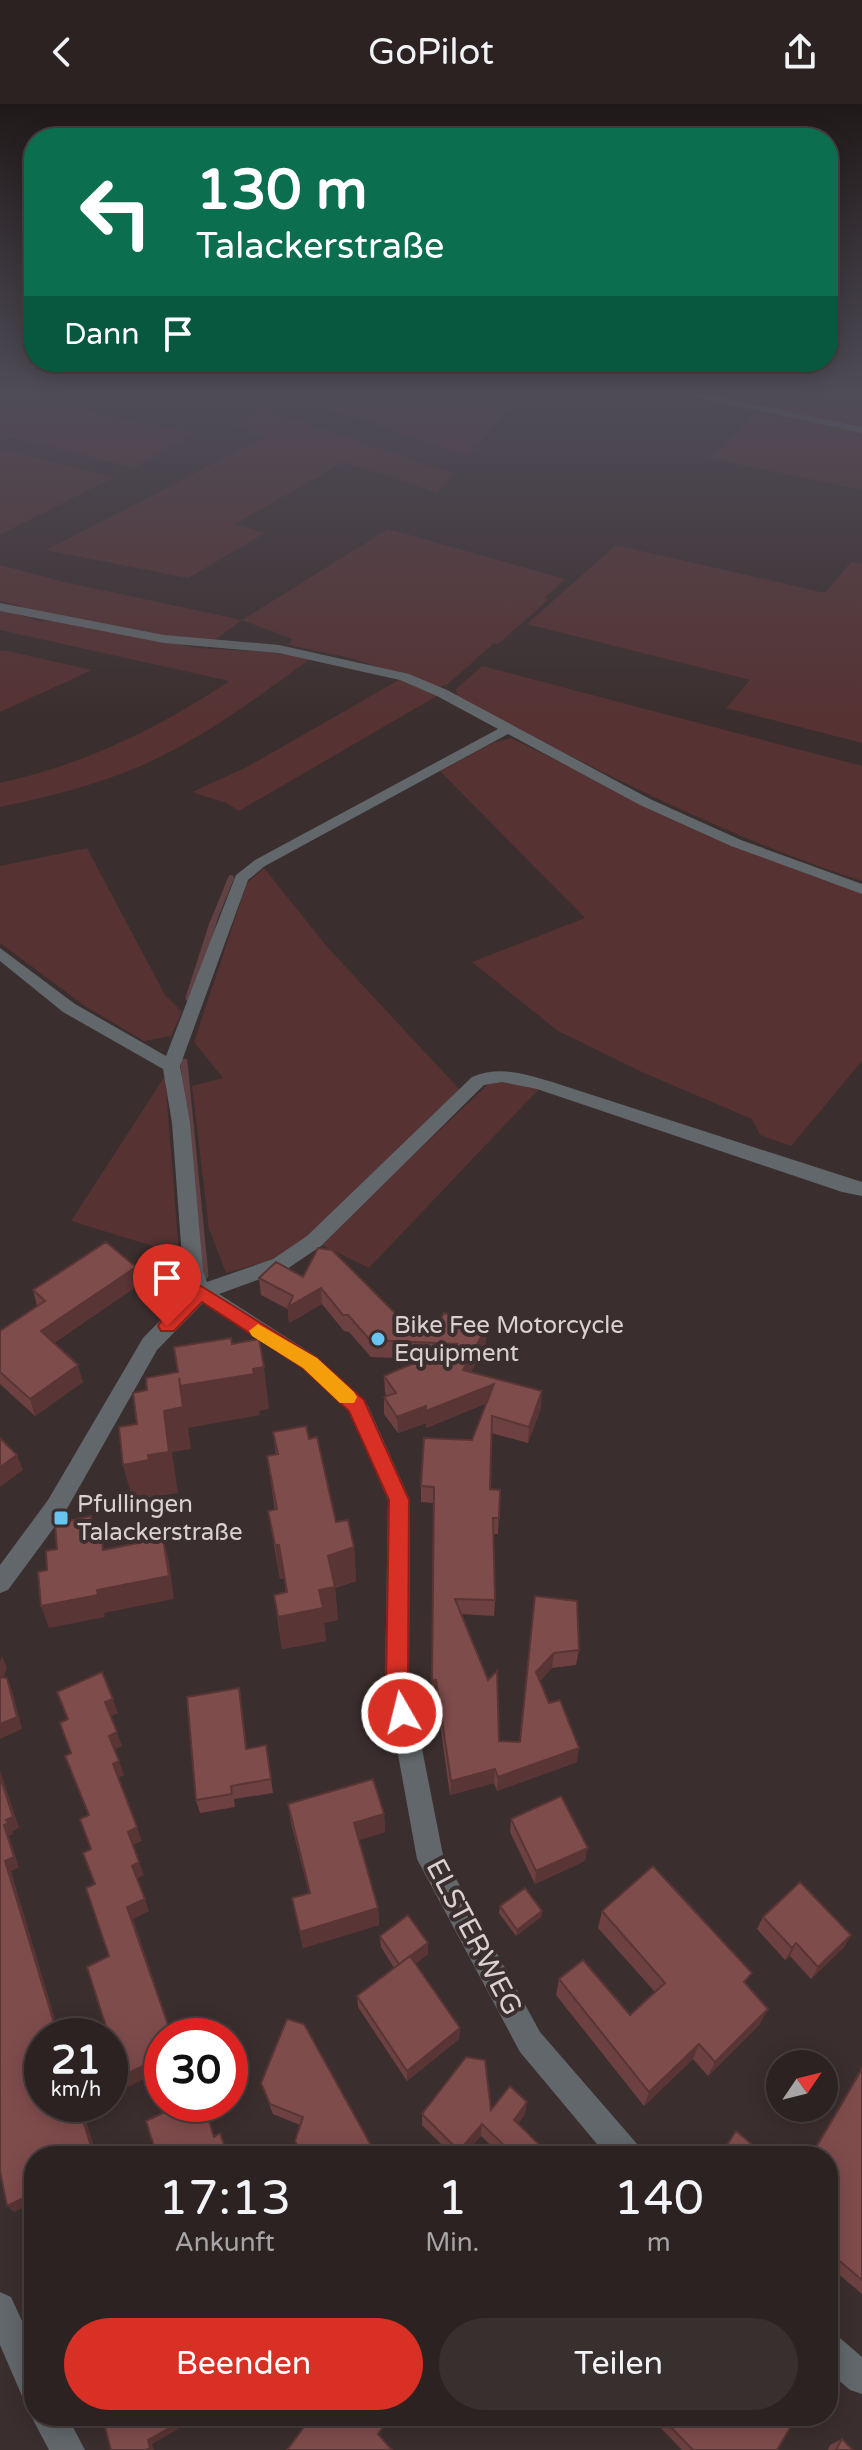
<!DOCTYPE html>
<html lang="de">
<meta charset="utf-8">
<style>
:root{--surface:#2c2222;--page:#382f2f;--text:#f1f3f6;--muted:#a6a4a5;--line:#483f40;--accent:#d93025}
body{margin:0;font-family:"Varela Round",sans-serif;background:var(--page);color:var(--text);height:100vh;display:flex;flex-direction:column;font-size:30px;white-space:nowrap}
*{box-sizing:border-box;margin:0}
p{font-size:26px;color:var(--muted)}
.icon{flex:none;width:44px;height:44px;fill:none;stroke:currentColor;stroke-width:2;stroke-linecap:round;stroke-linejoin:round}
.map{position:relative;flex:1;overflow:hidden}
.side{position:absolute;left:24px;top:2042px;width:814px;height:280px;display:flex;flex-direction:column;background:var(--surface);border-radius:32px;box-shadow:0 4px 20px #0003,0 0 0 2px var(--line)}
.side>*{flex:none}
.banner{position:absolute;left:24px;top:24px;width:814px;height:244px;border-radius:32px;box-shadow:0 4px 20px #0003,0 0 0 2px var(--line);background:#0b6e4f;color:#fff;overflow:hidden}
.needle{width:52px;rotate:55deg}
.buttons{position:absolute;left:766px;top:1946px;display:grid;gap:16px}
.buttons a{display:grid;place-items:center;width:72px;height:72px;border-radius:50%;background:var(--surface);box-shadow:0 4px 20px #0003,0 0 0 2px var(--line);font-size:40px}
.speed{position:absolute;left:24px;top:1914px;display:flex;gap:16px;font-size:40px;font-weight:700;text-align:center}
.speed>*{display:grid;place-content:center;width:104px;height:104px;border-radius:50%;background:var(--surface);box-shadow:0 4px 20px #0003,0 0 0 2px var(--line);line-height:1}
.speed small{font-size:20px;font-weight:400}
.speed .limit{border:12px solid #d22;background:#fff;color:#111}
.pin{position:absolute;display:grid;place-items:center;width:68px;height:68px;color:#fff;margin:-82px -34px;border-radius:50% 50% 50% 0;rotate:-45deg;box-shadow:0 0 8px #0007}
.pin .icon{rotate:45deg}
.me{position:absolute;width:88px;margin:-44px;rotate:352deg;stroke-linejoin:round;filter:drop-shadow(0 0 6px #0008)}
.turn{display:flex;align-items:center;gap:28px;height:168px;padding:0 40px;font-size:36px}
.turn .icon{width:104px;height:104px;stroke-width:2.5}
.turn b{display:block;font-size:56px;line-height:68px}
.then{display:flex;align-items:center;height:76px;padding:0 40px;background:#0003;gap:16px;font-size:30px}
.eta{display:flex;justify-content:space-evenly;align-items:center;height:136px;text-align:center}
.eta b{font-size:48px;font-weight:600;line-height:56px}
.action{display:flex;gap:16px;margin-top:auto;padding:16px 40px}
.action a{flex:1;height:92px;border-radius:48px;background:var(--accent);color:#fff;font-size:32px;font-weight:600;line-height:92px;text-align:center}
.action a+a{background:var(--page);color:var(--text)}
header{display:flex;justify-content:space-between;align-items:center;height:104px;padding:0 40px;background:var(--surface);font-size:36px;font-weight:600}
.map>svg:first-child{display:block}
.green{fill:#563232}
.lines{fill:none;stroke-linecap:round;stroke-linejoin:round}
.stream-far1{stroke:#614244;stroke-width:6}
.stream{stroke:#614244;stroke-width:7}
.street{fill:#61676a;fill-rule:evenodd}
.wall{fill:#6d4141}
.shaded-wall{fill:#593535}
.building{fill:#7f4c4c;stroke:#593535;stroke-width:2}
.route{fill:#d93025;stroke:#8d1f18;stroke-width:2}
.slow{fill:#f59e0b}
.poi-dot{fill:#68c4f0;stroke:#3b2e2e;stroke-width:3}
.labels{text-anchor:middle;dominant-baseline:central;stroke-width:8;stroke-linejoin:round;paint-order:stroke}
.poi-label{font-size:24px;fill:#d9d1d0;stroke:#3b2e2e;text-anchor:start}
.near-street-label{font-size:28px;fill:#d9d1d0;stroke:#3b2e2e}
</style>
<header><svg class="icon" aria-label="back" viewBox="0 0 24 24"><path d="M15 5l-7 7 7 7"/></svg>GoPilot<svg class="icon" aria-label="share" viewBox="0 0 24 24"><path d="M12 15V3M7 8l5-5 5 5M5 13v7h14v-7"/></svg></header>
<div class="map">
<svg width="862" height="2346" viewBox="0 0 862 2346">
<rect width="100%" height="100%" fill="#3b2e2e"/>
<!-- green -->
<path class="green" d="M0,286H23L88,307L196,330L134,364L10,333L0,338Z
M174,286H280L248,305Z
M295,286H525L469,352L287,291Z
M680,286H773L755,302Z
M781,286H862V323L763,303Z
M263,305L454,370L437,389L344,358L235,420L265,429L188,474L46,446L265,333L230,321Z
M755,309L862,327V386L710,354Z
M0,344L113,374L0,431Z
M388,425L565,475L545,494L548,496L498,540L494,539L448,580L439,583L351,554L288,541L292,535L242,516L209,540L17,506L22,502L0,497V461L60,477L242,516Z
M616,441L825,489L851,458L862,460V639L726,604L750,576L527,520Z
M0,505L42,518L48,515L197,544L270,548L311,554C257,594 202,635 141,662C96,681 47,693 0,703V679C80,662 162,623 229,577L0,526Z
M3,546L92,566L0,608V547Z
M482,562L862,662V777C718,730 591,663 457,594L456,585Z
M404,573L442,589L239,707L226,699L192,688L247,663Z
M511,634L718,736L862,789V957L791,1042L760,1031L752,1015L644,969L558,927L472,858L585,814L440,667L493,639Z
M87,744L165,891L182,908L171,932L144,937L85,902L0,839V762Z
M264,764L329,845L460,986L311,1132L271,1156L226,1169L209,1125L192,982L223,974L194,938L247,779Z
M165,972L179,1150L71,1117Z
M503,975L540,984L369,1164L320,1140L487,981Z"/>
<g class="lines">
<!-- stream-far1 -->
<path class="stream-far1" d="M212,821L231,774"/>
<!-- stream -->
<path class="stream" d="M189,894L213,819
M184,958L205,1171"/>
<!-- street -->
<path class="street" d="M664,286H684L862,323V329Z
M0,499L164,531L279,541L409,570L447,586L650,695L741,736L862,780V790L731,742L640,701L508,630L265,762L248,776L180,962L190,1019L203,1167L207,1178L273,1155L307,1132L472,973C499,962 522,969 549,977L862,1078V1092L842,1088L537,985L502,978L484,981L321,1142L287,1165L219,1190L317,1253L368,1302L410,1396L409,1579L443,1751L540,1928L638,2041L642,2052H607L520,1948L417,1755L385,1579L388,1396L349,1307L303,1265L203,1199L157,1246L64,1410L8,1486L0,1489V1461L48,1396L143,1234L190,1186L183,1167L172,1019L163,965L63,908L0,857V844L75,900L166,952L236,771L255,756L498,625L437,592L400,576L279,549L164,539L0,507Z
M0,2188L11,2193L34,2243V2297L22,2292L0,2241Z
M828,2230L840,2234L862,2253V2290L850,2286L828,2267Z
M34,2305V2312H67L85,2346H49L31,2312Z"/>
</g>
<!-- wall -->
<path class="wall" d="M303,1173L397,1211L486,1241L471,1268L541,1304L528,1339L491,1329L490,1385L500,1386L498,1430H493L495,1496L494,1512L461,1510L499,1637L520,1638L535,1492L579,1546L576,1561L552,1564L540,1577L577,1658L497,1687L494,1679L450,1691L436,1591L432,1592L433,1399L421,1398V1382L472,1336L487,1299L426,1324V1319L398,1329L384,1310V1293L387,1292L385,1288L384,1272L423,1255L371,1253L349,1228L344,1227L322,1200L289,1219L288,1205L261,1191L259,1174Z
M140,1180L54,1239L83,1278L35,1312L0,1280V1227L37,1202L33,1186Z
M273,1328L309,1335L336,1418L354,1443L356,1477L335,1484L338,1516L324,1519L326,1537L282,1545L274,1491L286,1489L284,1474L280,1475L268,1407L275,1406L267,1352L276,1351Z
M239,1584L247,1645L266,1641L273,1689L234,1695L235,1703L200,1709L196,1696Z
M288,1700L384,1710L385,1728L359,1736L378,1804L379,1821L303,1844L292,1794L309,1789L291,1719Z
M511,1715L585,1757L535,1780L510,1728Z
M500,1802L542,1807L541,1813L516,1832L499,1809Z
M602,1807L747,1881L760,1920L708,1972L693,1955L644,2002L556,1891L559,1875L630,1911L655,1888L598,1824Z
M763,1813L851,1831L844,1843L811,1875L790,1852L785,1856L757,1825Z
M380,1832L428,1850L415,1860L460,1924L459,1935L407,1977L358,1903L357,1892L394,1864L381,1843Z
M862,1963V2190L828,2161V2052H810Z
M261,1979L377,2052H300L295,2037L300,2021L273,2010Z
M491,2006L525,2010L518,2020L551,2052H502L481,2032L463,2052H453L422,2021V2010Z
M649,2312H797L777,2346H682Z
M842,2335L853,2346H828L830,2341Z"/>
<!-- shaded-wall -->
<path class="shaded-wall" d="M136,1163L140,1180L46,1244L41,1227Z
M321,1184L322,1200L289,1219L288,1203Z
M486,1224V1241L463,1283V1266Z
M78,1261L83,1278L35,1312L30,1295Z
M264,1263L269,1305L259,1307L260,1311L188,1324V1323L191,1345L172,1348L178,1389L158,1392L159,1397L134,1401L123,1361L148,1351L164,1307L180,1282Z
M494,1280L493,1296L426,1324V1319L398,1329L397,1313Z
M542,1287L541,1304L528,1339L529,1323Z
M17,1351L23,1366L0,1383V1363Z
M163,1434L169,1457L174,1495L104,1509L105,1513L49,1524L41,1502L97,1486Z
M275,1441H279L284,1474L280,1475Z
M354,1443L356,1477L335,1484L338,1516L324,1519L326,1537L282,1545L278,1513L319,1486L328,1452Z
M554,1549L552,1564L535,1583L536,1568Z
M2,1552L7,1564L0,1584V1557Z
M7,1574L12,1586L22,1625L0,1635V1620Z
M436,1576V1591L432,1592V1577Z
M239,1584L241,1598L249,1658L246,1645Z
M113,1595L118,1609L110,1613L105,1598Z
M117,1628L122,1642L114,1646L109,1632Z
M579,1644L577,1658L497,1687L498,1673Z
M119,1657L124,1671L118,1674L113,1660Z
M495,1665L494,1679L450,1691L451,1677Z
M0,1666L19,1724L12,1727L13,1730L9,1732L19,1764L11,1767L60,1932H58L5,1757Z
M384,1710L385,1728L356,1737L354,1719Z
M137,1723L142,1737L133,1741L128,1728Z
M588,1744L585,1757L535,1780L536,1767Z
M139,1758L144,1771L137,1775L132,1762Z
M145,1795L149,1807L133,1815L173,1932L127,1803Z
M378,1804L379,1821L303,1844L300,1828Z
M542,1807L541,1813L516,1832L517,1826Z
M851,1831L844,1843L811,1875L818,1863Z
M428,1839V1850L400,1871L399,1861Z
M796,1839L790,1852L785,1856L792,1844Z
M768,1905L760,1920L708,1972L715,1958Z
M460,1924L459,1935L407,1977V1967Z
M699,1940L693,1955L644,2002L649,1988Z
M162,1953V1966L128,1983L122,1972Z
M527,1998L525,2010L512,2027L514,2016Z
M78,2000H81L96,2049L90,2052H69Z
M482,2020L481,2032L463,2052H459V2047Z
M34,2089V2099L14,2108L7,2102Z
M191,2312H201L152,2340L154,2346H146L148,2336Z"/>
<!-- building -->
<path class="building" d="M106,1138L136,1163L41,1227L78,1261L30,1295L0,1268V1227L45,1197L33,1186Z
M318,1144L332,1146L397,1211L440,1216L444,1209L486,1224L463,1266L542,1287L529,1323L492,1312L490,1385L500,1386L499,1414H493L495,1496L455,1495L488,1576L497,1567L499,1637L520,1638L535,1492L577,1497L579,1546L554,1549L536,1568L549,1599L560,1596L579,1644L498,1673L495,1665L451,1677L436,1576L432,1577L434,1383L421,1382L424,1334L472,1336L494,1280L426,1307V1302L397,1313L384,1293L396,1289L384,1272L458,1240L370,1236L348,1211H343L321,1184L288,1203L293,1192L259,1174L276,1158L303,1173Z
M231,1234L232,1240L259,1235L264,1263L253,1265L254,1270L180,1282L179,1274L183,1303L164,1307L169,1348L148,1351L149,1356L123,1361L119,1323L137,1320L133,1289L147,1286L146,1274L178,1268L174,1243Z
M306,1322L309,1335L317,1333L336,1418L348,1416L354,1443L328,1452L335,1483L319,1486L323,1504L278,1513L274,1491L287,1488L279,1441H275L268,1407L277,1405L267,1352L278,1350L273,1328Z
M0,1334L17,1351L0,1363Z
M91,1412L93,1430L101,1429L103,1446L163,1434L169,1472L97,1486L98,1491L41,1502L38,1468L47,1466L46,1447L57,1445L55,1420Z
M102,1568L113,1595L105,1598L117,1628L109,1632L119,1657L113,1660L137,1723L128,1728L139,1758L132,1762L145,1795L127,1803L172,1932H162V1953L122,1972L110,1932H109L87,1863L109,1852L86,1784L95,1780L83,1749L91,1745L80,1715L89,1711L65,1652L71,1649L60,1619L68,1615L57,1588Z
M0,1573L7,1574L17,1613L0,1620Z
M239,1584L246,1645L266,1641L271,1675L231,1682L232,1690L196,1696L187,1593Z
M0,1672L13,1713L6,1716L8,1719L4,1721L14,1753L5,1757L58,1932H42V2000H78L91,2042L69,2052H34V2089L7,2102L0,2067Z
M373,1675L384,1710L354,1719L378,1804L300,1828L292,1794L310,1789L288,1700Z
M561,1692L588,1744L536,1767L511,1715Z
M653,1762L752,1869L744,1878L768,1905L715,1958L699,1940L649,1988L559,1875L583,1856L630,1911L665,1879L602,1807Z
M800,1778L851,1831L818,1863L796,1839L792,1844L763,1813Z
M525,1784L542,1807L517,1826L500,1802Z
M408,1811L428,1839L399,1860L380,1832Z
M410,1852L460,1924L407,1967L357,1892Z
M287,1915L304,1920L377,2052H302L295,2037L303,2013L270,2000L261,1979Z
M466,1953L485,1956L491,2006L510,1982L527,1998L514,2016L551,2052H514V2051L482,2020L459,2047L422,2010Z
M862,1965V2176L828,2147V2052H811Z
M181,2000H204L214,2033L220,2029L228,2052H157L146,2017Z
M736,2027L766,2052H720Z
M102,2312H191L148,2336L150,2344L146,2346H111Z
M312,2312H373L383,2323L378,2330L392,2346H287Z
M660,2312H797L777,2346H693Z
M842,2335L853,2346H836Z"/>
<!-- sky -->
<linearGradient id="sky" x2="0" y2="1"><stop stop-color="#201919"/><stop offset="0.47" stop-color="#4f4c57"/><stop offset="1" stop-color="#4f4c57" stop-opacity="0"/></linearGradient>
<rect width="862" height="615" fill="url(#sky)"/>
<!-- route -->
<path class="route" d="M201,1182L317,1254L364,1296L409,1396L408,1579L414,1609L410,1616L402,1619L394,1616L386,1579L389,1396L349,1307L303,1264L202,1198L174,1227H161L158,1222L161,1217L194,1184Z"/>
<!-- slow -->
<path class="slow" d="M258,1220L317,1254L354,1288L357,1293L354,1299H340L303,1264L252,1232L249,1227Z"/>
<!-- markers -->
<g class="poi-dot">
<circle cx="378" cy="1235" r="8"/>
<rect x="53" y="1406" width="16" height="16" rx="4"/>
</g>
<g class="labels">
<!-- poi labels -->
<g class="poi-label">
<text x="394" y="1221">Bike Fee Motorcycle<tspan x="394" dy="28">Equipment</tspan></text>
<text x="77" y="1400">Pfullingen<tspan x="77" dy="28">Talackerstraße</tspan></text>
</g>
<!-- near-street labels -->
<g class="near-street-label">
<text transform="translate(474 1833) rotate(62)">ELSTERWEG</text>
</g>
</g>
</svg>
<div class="buttons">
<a><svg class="needle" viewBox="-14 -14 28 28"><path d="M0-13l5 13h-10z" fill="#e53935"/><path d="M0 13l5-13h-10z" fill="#a6a4a5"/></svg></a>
</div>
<div class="speed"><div>21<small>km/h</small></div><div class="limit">30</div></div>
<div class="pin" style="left:167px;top:1222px;background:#d93025"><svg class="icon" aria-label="arrive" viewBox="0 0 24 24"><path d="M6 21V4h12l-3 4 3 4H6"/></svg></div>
<svg class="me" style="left:402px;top:1609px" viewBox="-20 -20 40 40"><circle r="17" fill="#d93025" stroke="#fff" stroke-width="3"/><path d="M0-11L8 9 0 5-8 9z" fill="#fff"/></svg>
<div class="banner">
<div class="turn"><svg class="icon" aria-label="left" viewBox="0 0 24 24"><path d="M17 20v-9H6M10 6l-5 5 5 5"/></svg><div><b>130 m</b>Talackerstraße</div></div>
<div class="then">Dann<svg class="icon" aria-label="arrive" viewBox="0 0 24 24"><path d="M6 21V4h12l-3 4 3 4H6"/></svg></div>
</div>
<section class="side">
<div class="eta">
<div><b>17:13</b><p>Ankunft</p></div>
<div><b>1</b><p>Min.</p></div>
<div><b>140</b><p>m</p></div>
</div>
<div class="action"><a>Beenden</a><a>Teilen</a></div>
</section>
</div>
